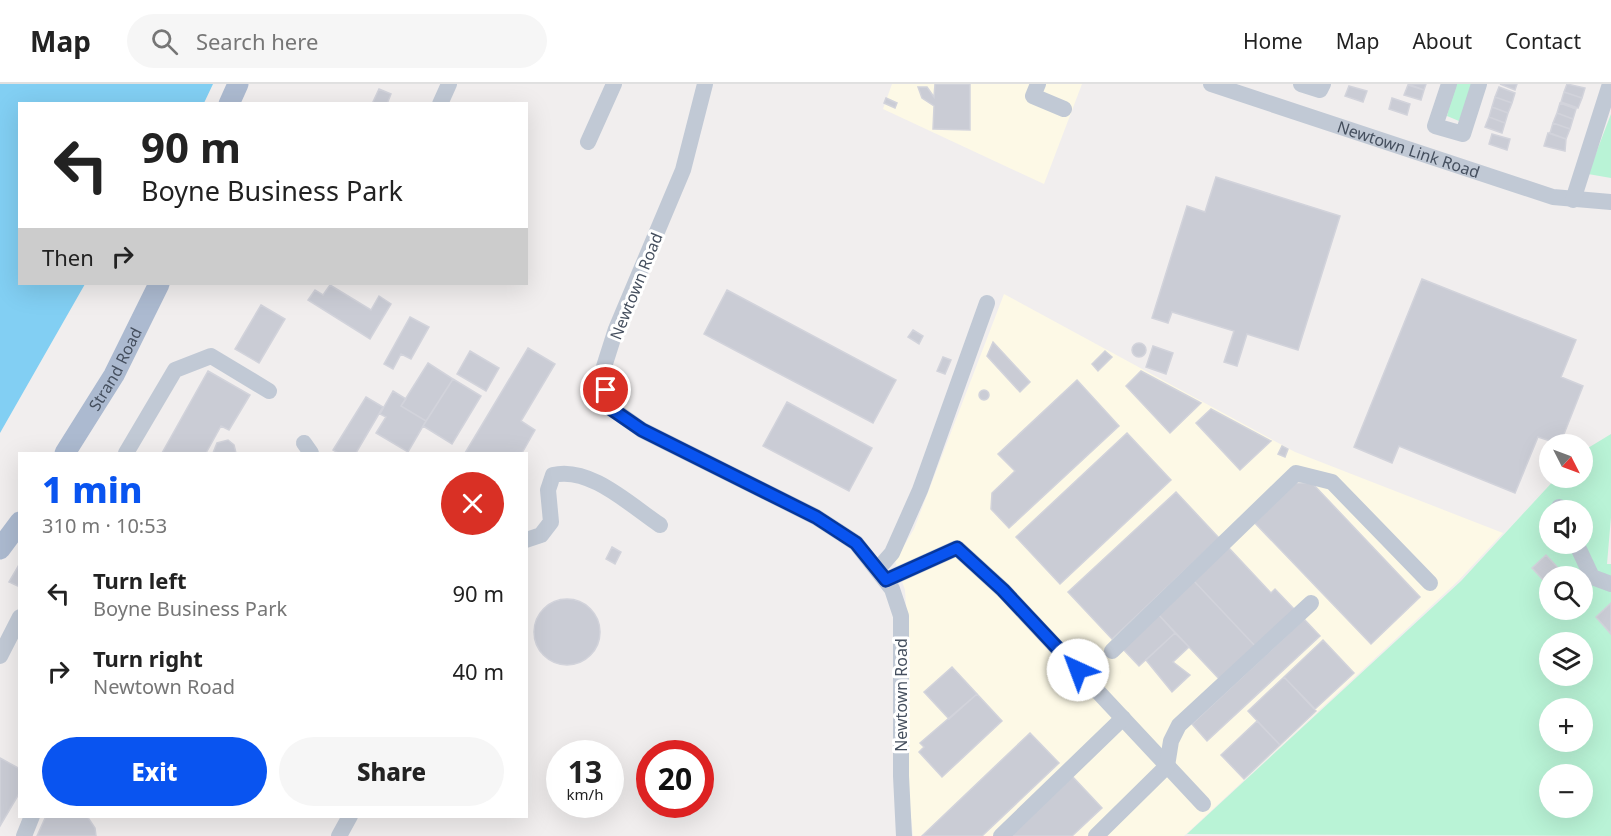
<!DOCTYPE html>
<meta charset="utf-8">
<style>
:root{--surface:#fff;--page:#f6f6f6;--text:#222;--muted:#767676;--line:#e0e0e0;--accent:#0954f0}
body{margin:0;font-family:"Noto Sans",sans-serif;background:var(--page);color:var(--text);height:100vh;display:flex;flex-direction:column;font-size:22px;white-space:nowrap}
*{box-sizing:border-box;margin:0}
p{font-size:20px;color:var(--muted)}
.icon{flex:none;width:33px;height:33px;fill:none;stroke:currentColor;stroke-width:2;stroke-linecap:round;stroke-linejoin:round}
.map{position:relative;flex:1;overflow:hidden}
.panel{position:absolute;left:18px;top:368px;width:510px;height:366px;display:flex;flex-direction:column;background:var(--surface);border-radius:0px;box-shadow:0 6px 24px #0002}
.panel>*{flex:none}
.hud{position:absolute;left:18px;top:18px;width:510px;height:183px;border-radius:0px;box-shadow:0 6px 24px #0002;background:#fff;color:var(--text);overflow:hidden}
.needle{width:39px;rotate:132deg}
.tools{position:absolute;left:1539px;top:350px;display:grid;gap:12px}
.tools a{display:grid;place-items:center;width:54px;height:54px;border-radius:50%;background:var(--surface);box-shadow:0 6px 24px #0002;font-size:30px}
.speed{position:absolute;left:546px;top:656px;display:flex;gap:12px;font-size:30px;font-weight:700;text-align:center}
.speed>*{display:grid;place-content:center;width:78px;height:78px;border-radius:50%;background:var(--surface);box-shadow:0 6px 24px #0002;line-height:1}
.speed small{font-size:15px;font-weight:400}
.speed .limit{border:9px solid #d22;background:#fff;color:#111}
.pin{position:absolute;display:grid;place-items:center;width:51px;height:51px;color:#fff;margin:-26px;border:3px solid #fff;border-radius:50%;box-shadow:0 2px 6px #0007}
.me{position:absolute;width:66px;margin:-33px;rotate:317deg;stroke-linejoin:round;filter:drop-shadow(0 0 4px #0008)}
.turn{display:flex;align-items:center;gap:21px;height:126px;padding:0 24px;font-size:27px}
.turn .icon{width:78px;height:78px;stroke-width:2.5}
.turn b{display:block;font-size:42px;line-height:51px}
.then{display:flex;align-items:center;height:57px;padding:0 24px;background:#0003;gap:12px;font-size:22px}
.round{display:grid;place-items:center;flex:none;width:63px;height:63px;border-radius:32px;background:var(--page)}
.overview{display:flex;align-items:center;justify-content:space-between;height:102px;padding:0 24px}
h1{font-size:36px;font-weight:800;line-height:45px;color:var(--accent)}
.button{display:flex;gap:12px;margin-top:auto;padding:12px 24px}
.button a{flex:1;height:69px;border-radius:36px;background:var(--accent);color:#fff;font-size:24px;font-weight:800;line-height:69px;text-align:center}
.button a+a{background:var(--page);color:var(--text)}
ul{padding:0;list-style:none}
li{display:flex;align-items:center;gap:18px;height:78px;padding:0 24px}
li div{flex:1}
li b{display:block;font-size:22px}
li em{font-style:normal}
header{display:flex;align-items:center;gap:36px;box-sizing:border-box;height:84px;padding:0 30px;background:var(--surface);border-bottom:2px solid var(--line)}
header strong{font-size:28px}
nav{display:flex;gap:33px;margin-inline-start:auto;font-size:21px}
.search{width:420px;height:54px;background:var(--page);display:flex;align-items:center;gap:15px;box-sizing:border-box;padding:0 21px;border-radius:33px;color:var(--muted);font-size:22px}
.map>svg:first-child{display:block}
.commercial{fill:#fdf9e6}
.green{fill:#b9f3d6;fill-rule:evenodd}
.water{fill:#82cff3}
.building{fill:#caccd5;stroke:#d2d3db;stroke-width:1.5}
.lines{fill:none;stroke-linecap:round;stroke-linejoin:round}
.minor{stroke:#c1c9d5;stroke-width:16}
.major{stroke:#acbad0;stroke-width:21}
.route-casing{stroke:#06379c;stroke-width:15}
.route{stroke:#0954f0;stroke-width:10}
.labels{text-anchor:middle;dominant-baseline:central;stroke-width:6;stroke-linejoin:round;paint-order:stroke}
.street-label{font-size:16px;fill:#454f5e;stroke:#fff}
</style>
<header>
<strong>Map</strong>
<div class="search"><svg class="icon" aria-label="search" viewBox="0 0 24 24"><circle cx="10" cy="10" r="6"/><path d="M15 15l6 6"/></svg>Search here</div>
<nav><a>Home</a><a>Map</a><a>About</a><a>Contact</a></nav>
</header>
<div class="map">
<svg width="1611" height="752" viewBox="0 0 1611 752">
<rect width="100%" height="100%" fill="#f1eeee"/>
<!-- commercial -->
<path class="commercial" d="M892,0H1082L1044,100L883,25Z
M1004,210L1295,368L1503,449L1458,497L1184,752H913L907,695L909,572L905,506L895,477L914,445Z"/>
<!-- green -->
<path class="green" d="M1454,0H1474L1459,37L1447,32Z
M1611,30V94L1588,90Z
M1611,350V433L1607,480H1611V752L1187,750L1461,497L1557,393H1582L1583,367ZM1550,426H1582V459H1550ZM1550,492H1582V525H1550ZM1550,558H1582V591H1550ZM1550,624H1582V657H1550ZM1550,690H1582V723H1550Z"/>
<!-- water -->
<path class="water" d="M0,0H213L204,19L20,20V200H85L0,349Z"/>
<!-- building -->
<path class="building" d="M935,0H970V46L933,45L934,22L922,14L918,3H927L934,13Z
M1408,0H1426L1424,6Z
M1500,0H1517L1515,6Z
M1567,0L1585,4L1582,14L1564,8Z
M1408,1L1424,6L1421,16L1404,11Z
M1349,2L1367,7L1363,18L1345,12Z
M1499,3L1515,9L1512,19L1495,13Z
M379,5L391,10L387,20H372Z
M1564,8L1582,14L1578,24L1561,18Z
M1495,13L1512,19L1508,29L1492,23Z
M886,14L897,19L895,24L884,19Z
M1392,14L1410,20L1407,31L1389,25Z
M1560,19L1576,25L1573,35L1557,29Z
M1492,23L1508,29L1505,39L1489,33Z
M1557,29L1573,35L1570,45L1553,39Z
M1489,33L1505,39L1502,49L1485,43Z
M1553,39L1570,45L1566,55L1550,49Z
M1548,49L1566,55L1565,67L1544,62Z
M1492,50L1510,55L1507,66L1489,60Z
M1216,93L1340,132L1298,266L1247,250L1237,282L1224,278L1234,247L1172,228L1168,239L1152,234L1187,122L1205,128Z
M1422,195L1576,256L1561,293L1583,302L1560,360L1538,353L1515,409L1399,362L1392,379L1354,363Z
M330,201L371,226L379,212L391,220L370,255L308,216L315,206L323,211Z
M727,206L896,296L873,339L704,250Z
M261,221L285,235L259,279L235,265Z
M410,233L429,243L411,275L401,270L393,285L384,280Z
M913,246L923,252L919,260L908,253Z
M993,258L1030,298L1020,308L987,272Z
M1132 266a7 7 0 1 1 14 0a7 7 0 1 1-14 0Z
M1153,262L1173,269L1166,290L1146,283Z
M528,264L555,280L521,337L535,346L522,369H465Z
M470,267L499,284L486,307L457,290Z
M1105,267L1112,273L1098,287L1092,280Z
M943,273L951,276L945,290L937,287Z
M428,279L453,295L426,337L401,322Z
M208,287L250,311L229,346L221,342L206,369H162Z
M1141,287L1201,319L1170,349L1126,302Z
M453,295L481,312L452,360L423,342Z
M1077,296L1119,342L1009,444L991,425L992,409L1015,387L998,370Z
M979 311a5 5 0 1 1 10 0a5 5 0 1 1-10 0Z
M393,307L406,315L401,322L426,337L408,368L376,349L386,333L380,330Z
M366,313L383,323L356,369H338L333,366Z
M787,318L872,364L849,407L763,362Z
M1211,325L1271,357L1240,386L1196,339Z
M1127,349L1171,396L1060,500L1016,453Z
M228,356L234,361L236,369H213L217,359Z
M1282,362L1288,365L1285,373L1278,370Z
M1289,399H1312L1420,513L1371,560L1251,435Z
M1176,408L1219,454L1112,555L1068,508Z
M612,463L621,468L615,480L606,475Z
M1228,463L1271,509L1275,505L1295,526L1256,563L1193,496Z
M1546,471L1559,485L1545,498L1532,484Z
M20,479V503L9,498Z
M1193,496L1256,563L1221,597L1157,529Z
M534 548a33 33 0 1 1 66 0a33 33 0 1 1-66 0Z
M1611,519V550L1596,533Z
M1157,529L1175,549L1139,582L1121,563Z
M1304,535L1320,552L1207,657L1192,640Z
M1175,549L1189,563L1173,578L1190,591L1172,608L1146,576Z
M1323,556L1354,589L1315,625L1284,593Z
M952,583L977,610L949,635L924,608Z
M1284,593L1316,627L1280,661L1248,627Z
M977,610L1002,637L942,693L919,668L924,663L920,659Z
M1257,637L1280,661L1244,695L1221,671Z
M1030,649L1059,679L982,752H922Z
M0,674L20,685V708L0,742Z
M1072,692L1102,724L1072,752H1009Z
M46,732H87L95,744L96,752H37Z"/>
<g class="lines">
<!-- minor -->
<g class="minor">
<path d="M705,0L683,86L616,245L602,289L611,324L642,346L816,433L856,459L892,505L901,532V692L904,752"/>
<path d="M1038,0L1033,12L1064,25"/>
<path id="s1" d="M1211,0L1553,113L1611,118"/>
<path d="M1301,0L1320,6L1323,0"/>
<path d="M1449,0L1435,42L1463,50L1479,0"/>
<path d="M440,20L449,0"/>
<path d="M588,58L614,0"/>
<path d="M1573,116L1610,0"/>
<path d="M304,359L311,369"/>
<path d="M126,369L175,286L211,272L269,307"/>
<path d="M1559,423L1560,426"/>
<path d="M526,456L541,451L551,438L548,406L553,391C590,382 630,421 660,441"/>
<path d="M1576,459L1592,493L1611,500"/>
<path d="M878,485L892,469L920,406L987,219"/>
<path d="M886,496L957,464L1003,506L1203,720"/>
<path d="M1112,567L1296,389L1332,398L1430,499"/>
<path d="M0,572L20,533"/>
<path d="M24,752L32,732"/>
<path d="M339,752L350,732"/>
<path d="M1001,752L1123,634"/>
<path d="M1096,752L1167,682L1171,657L1179,641L1311,519"/>
</g>
<!-- major -->
<g class="major">
<path d="M229,20L238,0"/>
<path id="s2" d="M65,369L114,291L159,200"/>
<path d="M0,465L20,438"/>
</g>
</g>
<g class="lines">
<defs>
<path id="route" d="M606,306L610,324L642,346L816,433L856,459L886,496L957,464L1003,506L1078,586"/>
</defs>
<!-- route casing -->
<use href="#route" class="route-casing"/>
<!-- route -->
<use href="#route" class="route"/>
</g>
<g class="labels">
<!-- street labels -->
<g class="street-label">
<text stroke="none"><textPath href="#s1" startOffset="208">Newtown Link Road</textPath></text>
<text transform="translate(636 202) rotate(-68)">Newtown Road</text>
<text stroke="none"><textPath href="#s2" startOffset="98">Strand Road</textPath></text>
<text transform="translate(901 611) rotate(-90)">Newtown Road</text>
</g>
</g>
</svg>
<div class="tools">
<a><svg class="needle" viewBox="-14 -14 28 28"><path d="M0-13l5 13h-10z" fill="#e53935"/><path d="M0 13l5-13h-10z" fill="#767676"/></svg></a>
<a><svg class="icon" aria-label="sound" viewBox="0 0 24 24"><path d="M4 9h4l5-4v14l-5-4H4zM17 9q2 3 0 6"/></svg></a>
<a><svg class="icon" aria-label="search" viewBox="0 0 24 24"><circle cx="10" cy="10" r="6"/><path d="M15 15l6 6"/></svg></a>
<a><svg class="icon" aria-label="layers" viewBox="0 0 24 24"><path d="M12 4l9 5-9 5-9-5zM3 14l9 5 9-5"/></svg></a>
<a>+</a>
<a>−</a>
</div>
<div class="speed"><div>13<small>km/h</small></div><div class="limit">20</div></div>
<div class="pin" style="left:606px;top:306px;background:#d93025"><svg class="icon" aria-label="arrive" viewBox="0 0 24 24"><path d="M6 21V4h12l-3 4 3 4H6"/></svg></div>
<svg class="me" style="left:1078px;top:586px" viewBox="-20 -20 40 40"><circle r="19" fill="#fff"/><path d="M0-13L10 11 0 6-10 11z" fill="#0954f0"/></svg>
<div class="hud">
<div class="turn"><svg class="icon" aria-label="left" viewBox="0 0 24 24"><path d="M17 20v-9H6M10 6l-5 5 5 5"/></svg><div><b>90 m</b>Boyne Business Park</div></div>
<div class="then">Then<svg class="icon" aria-label="right" viewBox="0 0 24 24"><path d="M7 20v-9h11M14 6l5 5-5 5"/></svg></div>
</div>
<section class="panel">
<div class="overview"><div><h1>1 min</h1><p>310 m · 10:53</p></div><a class="round" style="background:#d93025;color:#fff"><svg class="icon" aria-label="close" viewBox="0 0 24 24"><path d="M6 6l12 12M18 6L6 18"/></svg></a></div>
<ul>
<li><svg class="icon" aria-label="left" viewBox="0 0 24 24"><path d="M17 20v-9H6M10 6l-5 5 5 5"/></svg><div><b>Turn left</b><p>Boyne Business Park</p></div><em>90 m</em></li>
<li><svg class="icon" aria-label="right" viewBox="0 0 24 24"><path d="M7 20v-9h11M14 6l5 5-5 5"/></svg><div><b>Turn right</b><p>Newtown Road</p></div><em>40 m</em></li>
</ul>
<div class="button"><a>Exit</a><a>Share</a></div>
</section>
</div>
